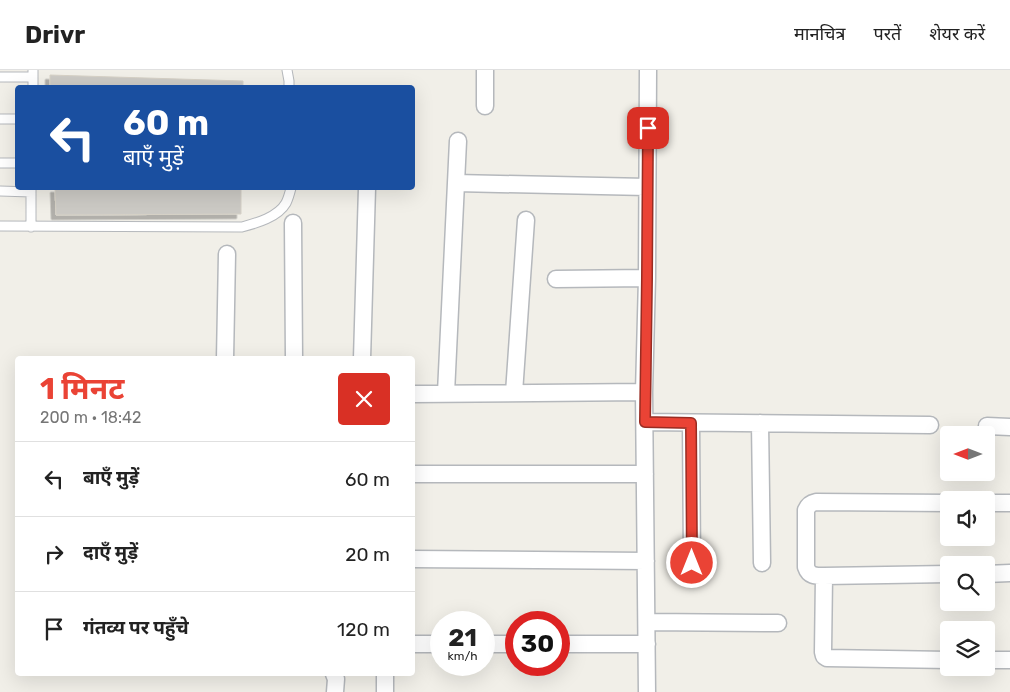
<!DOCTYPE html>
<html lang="hi">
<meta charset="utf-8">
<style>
:root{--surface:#fff;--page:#f2f2f2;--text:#222;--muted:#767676;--line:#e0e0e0;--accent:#ea4335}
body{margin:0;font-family:Rubik,"Noto Sans Devanagari",sans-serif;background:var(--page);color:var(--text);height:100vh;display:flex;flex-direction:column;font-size:19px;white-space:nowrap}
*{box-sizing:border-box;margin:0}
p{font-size:16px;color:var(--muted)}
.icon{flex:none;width:28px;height:28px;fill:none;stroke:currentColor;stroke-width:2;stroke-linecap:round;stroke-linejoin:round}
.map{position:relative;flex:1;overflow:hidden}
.side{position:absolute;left:15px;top:286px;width:400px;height:320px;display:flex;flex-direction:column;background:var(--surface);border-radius:5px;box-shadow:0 5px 20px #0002}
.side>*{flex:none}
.banner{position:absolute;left:15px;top:15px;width:400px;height:105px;border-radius:5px;box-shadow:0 5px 20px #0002;background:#1a4fa0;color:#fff;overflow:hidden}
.needle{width:32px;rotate:270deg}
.tools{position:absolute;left:940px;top:356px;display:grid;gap:10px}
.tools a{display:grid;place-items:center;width:55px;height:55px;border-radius:5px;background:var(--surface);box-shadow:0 5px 20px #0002;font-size:25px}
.speed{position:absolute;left:430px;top:541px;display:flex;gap:10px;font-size:25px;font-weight:700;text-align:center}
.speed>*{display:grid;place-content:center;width:65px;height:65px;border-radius:50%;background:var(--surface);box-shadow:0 5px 20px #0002;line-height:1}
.speed small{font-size:12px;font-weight:400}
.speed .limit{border:8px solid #d22;background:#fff;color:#111}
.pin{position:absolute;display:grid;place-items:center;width:42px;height:42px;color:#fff;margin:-21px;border-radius:10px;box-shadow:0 2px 8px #0006}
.me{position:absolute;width:55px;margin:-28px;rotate:0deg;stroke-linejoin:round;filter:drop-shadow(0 0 4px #0008)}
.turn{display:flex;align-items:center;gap:18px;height:105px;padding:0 25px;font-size:22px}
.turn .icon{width:65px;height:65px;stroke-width:2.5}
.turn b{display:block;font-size:35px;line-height:42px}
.round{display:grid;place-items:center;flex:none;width:52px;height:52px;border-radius:5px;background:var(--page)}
.summary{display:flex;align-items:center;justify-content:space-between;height:85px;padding:0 25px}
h1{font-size:30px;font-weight:700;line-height:38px;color:var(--accent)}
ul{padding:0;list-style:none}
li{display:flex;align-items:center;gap:15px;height:75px;padding:0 25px;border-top:1px solid var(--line)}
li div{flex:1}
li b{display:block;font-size:19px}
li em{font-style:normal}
header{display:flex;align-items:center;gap:30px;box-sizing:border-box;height:70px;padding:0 25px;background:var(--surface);border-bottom:1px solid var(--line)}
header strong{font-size:24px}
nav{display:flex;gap:28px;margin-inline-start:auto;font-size:18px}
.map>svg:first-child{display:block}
.building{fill:#cccac5;stroke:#d6d1c6;filter:url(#shadow)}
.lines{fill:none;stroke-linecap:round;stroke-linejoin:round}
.lane-casing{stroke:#b5b8bc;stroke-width:11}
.street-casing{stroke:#b5b8bc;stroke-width:19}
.lane{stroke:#fff;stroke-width:9}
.street{stroke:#fff;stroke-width:16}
.route-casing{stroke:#982c22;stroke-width:12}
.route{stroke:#ea4335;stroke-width:9}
</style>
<header>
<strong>Drivr</strong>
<nav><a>मानचित्र</a><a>परतें</a><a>शेयर करें</a></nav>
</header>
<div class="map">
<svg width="1010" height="622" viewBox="0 0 1010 622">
<defs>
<filter id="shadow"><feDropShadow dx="-4.5" dy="4.5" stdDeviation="0" flood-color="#0004"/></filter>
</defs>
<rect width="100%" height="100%" fill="#f1efe8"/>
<!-- building -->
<path class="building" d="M50,5L243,11V18H50Z
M55,118H241V144L56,145Z"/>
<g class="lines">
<defs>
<path id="lane" d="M287,0L289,11V18
M0,7H33
M33,18V0
M0,49H18
M0,93H18
M0,121L31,122
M0,156L242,157C257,153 278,147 286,133C288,129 290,122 291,118
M31,157V118"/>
<path id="street" d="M485,36V0
M456,113L647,117
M293,153L294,289
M556,209L647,208
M225,289L227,184
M362,289L367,118
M446,323L458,71
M514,323L526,150
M412,324L644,322
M645,352L930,355
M691,353L692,493
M760,353L762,493
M987,356L1010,357
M412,404H645
M949,433L816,432C811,433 808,435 806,440V497C809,506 815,506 824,506L949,504
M986,433H1010
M412,489L646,491
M986,504L1010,503
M824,506L823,582L824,586L827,588L949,590
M647,552L778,553
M412,574H441
M484,574H516
M559,574H647
M986,590H1010
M334,604L336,609L335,622
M385,604V622
M647,622L644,322L647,208L648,0"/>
</defs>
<!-- lane casing -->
<use href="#lane" class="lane-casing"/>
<!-- street casing -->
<use href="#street" class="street-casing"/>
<!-- lane -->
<use href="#lane" class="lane"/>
<!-- street -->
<use href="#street" class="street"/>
</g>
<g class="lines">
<defs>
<path id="route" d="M648,58L647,208L645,352L691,353L692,493"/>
</defs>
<!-- route casing -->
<use href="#route" class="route-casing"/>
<!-- route -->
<use href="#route" class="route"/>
</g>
</svg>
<div class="tools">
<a><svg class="needle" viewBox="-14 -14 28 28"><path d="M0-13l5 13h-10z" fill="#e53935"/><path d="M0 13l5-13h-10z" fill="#767676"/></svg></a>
<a><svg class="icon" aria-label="sound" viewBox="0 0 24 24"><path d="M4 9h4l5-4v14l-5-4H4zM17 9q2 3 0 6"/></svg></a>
<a><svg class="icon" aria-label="search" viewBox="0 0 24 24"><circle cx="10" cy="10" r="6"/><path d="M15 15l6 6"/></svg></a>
<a><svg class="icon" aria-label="layers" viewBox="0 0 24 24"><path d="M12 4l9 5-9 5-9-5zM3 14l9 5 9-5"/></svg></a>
</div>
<div class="speed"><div>21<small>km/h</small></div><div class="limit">30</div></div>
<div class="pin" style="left:648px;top:58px;background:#d93025"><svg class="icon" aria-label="arrive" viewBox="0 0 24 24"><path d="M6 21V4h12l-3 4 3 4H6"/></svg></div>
<svg class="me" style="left:692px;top:493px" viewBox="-20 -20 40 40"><circle r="17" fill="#ea4335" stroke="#fff" stroke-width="3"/><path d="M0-11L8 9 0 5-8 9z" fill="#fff"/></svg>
<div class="banner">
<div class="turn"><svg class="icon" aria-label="left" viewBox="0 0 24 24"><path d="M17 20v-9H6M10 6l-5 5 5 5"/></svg><div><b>60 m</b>बाएँ मुड़ें</div></div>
</div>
<section class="side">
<div class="summary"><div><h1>1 मिनट</h1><p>200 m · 18:42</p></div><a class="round" style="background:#d93025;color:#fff"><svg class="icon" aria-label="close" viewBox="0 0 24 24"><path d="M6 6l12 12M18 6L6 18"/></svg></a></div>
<ul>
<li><svg class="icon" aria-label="left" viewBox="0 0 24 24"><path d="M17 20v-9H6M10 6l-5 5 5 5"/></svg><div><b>बाएँ मुड़ें</b></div><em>60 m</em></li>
<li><svg class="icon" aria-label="right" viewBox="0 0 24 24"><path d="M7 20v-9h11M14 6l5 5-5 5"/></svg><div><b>दाएँ मुड़ें</b></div><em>20 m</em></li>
<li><svg class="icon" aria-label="arrive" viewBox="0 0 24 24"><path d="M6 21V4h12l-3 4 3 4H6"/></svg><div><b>गंतव्य पर पहुँचे</b></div><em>120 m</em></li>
</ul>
</section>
</div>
